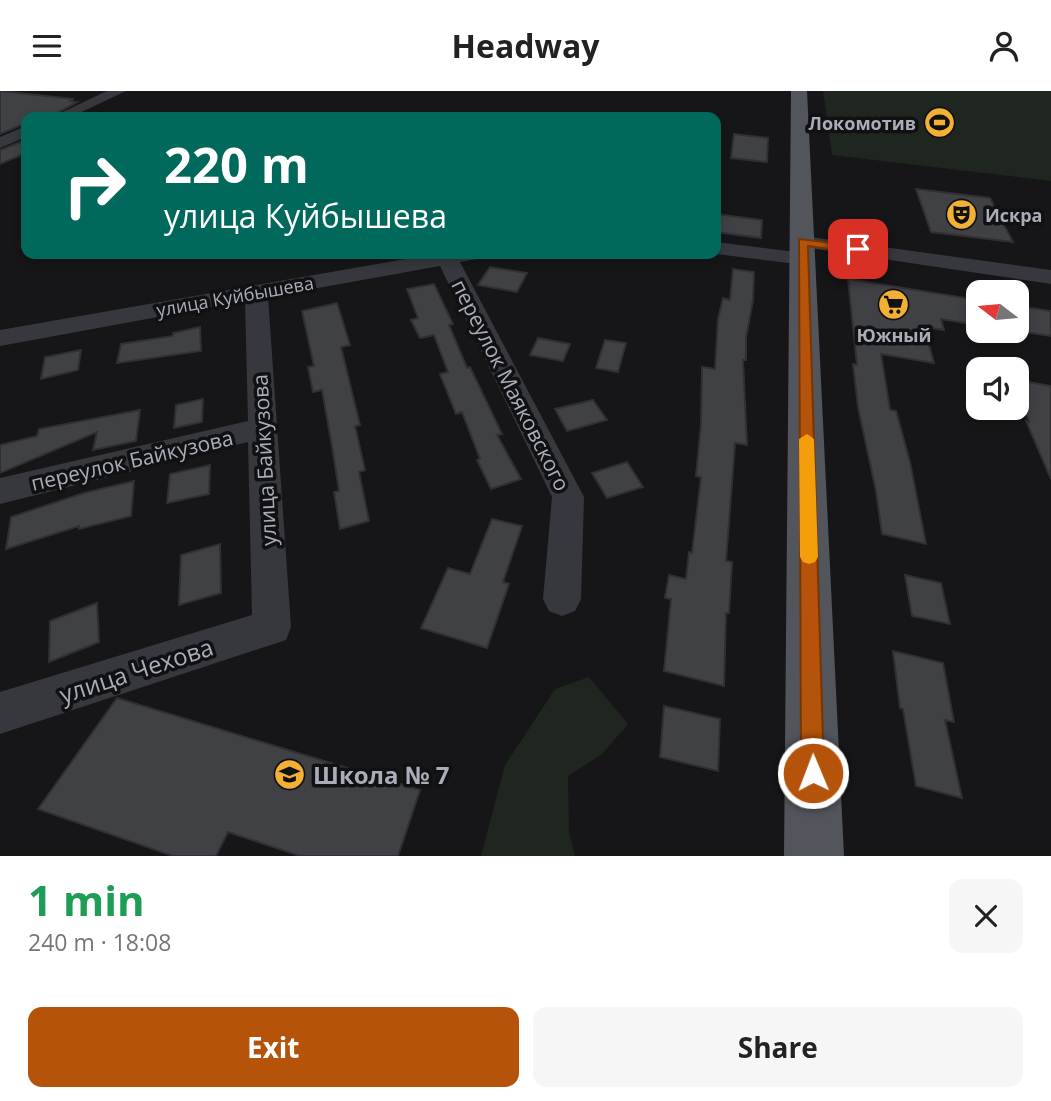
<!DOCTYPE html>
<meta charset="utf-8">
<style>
:root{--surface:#fff;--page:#f6f6f6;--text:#222;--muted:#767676;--accent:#b45309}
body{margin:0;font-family:"Open Sans",sans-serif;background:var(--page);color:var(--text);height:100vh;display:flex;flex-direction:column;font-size:26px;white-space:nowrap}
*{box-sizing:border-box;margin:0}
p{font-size:23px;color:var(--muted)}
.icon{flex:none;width:38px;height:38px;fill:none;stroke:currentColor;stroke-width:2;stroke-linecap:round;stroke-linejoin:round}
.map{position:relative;height:765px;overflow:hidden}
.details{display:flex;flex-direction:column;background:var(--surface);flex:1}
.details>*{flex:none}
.top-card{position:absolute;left:21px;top:21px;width:700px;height:147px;border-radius:14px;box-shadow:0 4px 10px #0003;background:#00695c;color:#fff;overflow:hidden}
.needle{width:46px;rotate:286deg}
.controls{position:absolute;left:966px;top:189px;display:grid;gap:14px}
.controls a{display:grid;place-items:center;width:63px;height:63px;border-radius:14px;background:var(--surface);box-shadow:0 4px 10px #0003;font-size:35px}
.pin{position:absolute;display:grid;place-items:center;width:60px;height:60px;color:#fff;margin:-30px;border-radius:14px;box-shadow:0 4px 10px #0006}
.me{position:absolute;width:77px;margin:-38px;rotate:359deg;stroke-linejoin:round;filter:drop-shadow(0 0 5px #0008)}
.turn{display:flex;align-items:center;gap:24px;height:147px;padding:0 28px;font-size:32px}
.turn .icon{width:91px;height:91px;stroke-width:2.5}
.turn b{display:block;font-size:49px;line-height:60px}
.round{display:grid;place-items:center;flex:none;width:74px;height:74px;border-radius:14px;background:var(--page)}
.overview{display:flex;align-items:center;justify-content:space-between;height:119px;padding:0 28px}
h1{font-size:42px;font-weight:700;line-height:52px;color:#1e9e55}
.button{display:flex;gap:14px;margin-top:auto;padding:14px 28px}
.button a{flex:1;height:80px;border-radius:14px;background:var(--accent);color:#fff;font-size:28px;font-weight:700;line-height:80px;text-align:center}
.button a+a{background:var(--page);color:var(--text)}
header{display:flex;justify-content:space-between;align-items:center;height:91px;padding:0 28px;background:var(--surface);font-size:32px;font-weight:700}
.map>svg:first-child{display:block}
.green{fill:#1e261f}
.building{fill:#404145;stroke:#303034;stroke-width:2}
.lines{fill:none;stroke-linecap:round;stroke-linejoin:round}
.minor{fill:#37383d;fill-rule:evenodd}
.major{fill:#53555c;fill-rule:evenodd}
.route{fill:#b45309;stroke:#753606;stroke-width:2}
.slow{fill:#f59e0b}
.labels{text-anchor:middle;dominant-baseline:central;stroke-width:7;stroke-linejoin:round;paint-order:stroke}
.far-poi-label{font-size:18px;font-weight:bold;fill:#a8adb8;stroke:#111113;text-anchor:end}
.far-street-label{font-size:18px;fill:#a8adb8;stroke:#111113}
.street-label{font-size:21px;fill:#a8adb8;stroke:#111113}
.near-street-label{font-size:24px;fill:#a8adb8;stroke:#111113}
.near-poi-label{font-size:24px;font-weight:bold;fill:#a8adb8;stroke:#111113;text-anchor:start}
</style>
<header><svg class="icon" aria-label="menu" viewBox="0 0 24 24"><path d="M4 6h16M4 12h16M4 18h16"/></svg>Headway<svg class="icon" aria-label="person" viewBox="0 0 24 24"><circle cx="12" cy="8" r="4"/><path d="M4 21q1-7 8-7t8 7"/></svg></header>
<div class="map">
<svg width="1051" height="765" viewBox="0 0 1051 765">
<rect width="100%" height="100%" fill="#161618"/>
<!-- green -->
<path class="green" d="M823,0H1051V90L832,64Z
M589,586L628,633L602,663L568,685L569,741L575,765H481L505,674L555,598Z"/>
<!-- building -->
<path class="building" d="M0,0L74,8L69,10L77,11L50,26H26V32L0,43Z
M734,43L768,47L767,71L731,67Z
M26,49V62L0,73V59Z
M916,98L990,107L1013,151L931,141Z
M716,123L762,129L761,147L716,141Z
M490,176L527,182L517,201L478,194Z
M733,178L754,181L753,209L746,247V269H743L747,354L735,352L732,392L726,470L732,471L729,522H726L724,595L664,580L671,508L665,507L669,484L686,488L689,461L692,462L701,386L696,385L701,333L702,276L715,278L718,228L723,207L730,209Z
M848,188L978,209V234L941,228L944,239L924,236L934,272L881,263L890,319L896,320L910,371L926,453L882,443L876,400L858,316L853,273L857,274Z
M434,193L453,233L449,234L467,277L470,276L502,343L497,344L521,388L491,398L477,369L480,368L462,321L456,323L440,283L448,281L434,244L420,247L411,229L418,227L407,198Z
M337,212L350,254L341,256L360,334L355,335L365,379L359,381L369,430L340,438L334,401L339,400L332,355L322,299L313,301L308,276L314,275L302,220Z
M1017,215L1051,220V245L1017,240Z
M200,236L201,260L117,272L121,253L173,245V242Z
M538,247L570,253L563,270L530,264Z
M605,249L626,252L618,281L596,277Z
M81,259L78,279L41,288L45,266Z
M1017,289L1051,295V388L1026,330L1029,331Z
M203,308L202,331L174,337L176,314Z
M593,309L607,329L567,340L555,318Z
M140,319L136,350L93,359L97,341L0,382V354L37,345L39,338Z
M627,371L643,396L607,407L592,382Z
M210,374L209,403L167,412L170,383Z
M134,390L131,425L79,438V435L6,458L11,426L84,402Z
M492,428L522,435L503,491L509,493L487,557L421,537L448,477L470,483Z
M220,453L221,502L179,514L181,464Z
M905,484L941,492L950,533L912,525Z
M97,512L99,551L49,571L50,530Z
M893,560L943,572L954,631L945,629L962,707L916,695L903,618L900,617Z
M117,607L420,699L398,765H300L228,741L216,765H173L38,718Z
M664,615L720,628L718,680L660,666Z"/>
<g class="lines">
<!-- minor -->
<path class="minor" d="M107,0H126L71,26H52Z
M26,35V46L0,57V46Z
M803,145L1051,179V193L796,155L793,151L796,147Z
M716,151L812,163L815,168L812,173L804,174L716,163H714Z
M434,163H480L477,168L460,171L584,406L581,508L575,520L562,525L549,520L543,508L552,406L440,175L268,206L291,536L286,549L0,643V601L252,524L248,351L0,413V387L248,330L245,210L0,255V239Z"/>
<!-- major -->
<path class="major" d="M791,0H807L844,765H784Z"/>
</g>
<!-- route -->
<path class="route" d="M799,148L858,155L863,158L858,162L808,155L824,682L821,690L813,693L805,690L801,682Z"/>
<!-- slow -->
<path class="slow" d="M807,343L814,348L818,466L815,471L809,473L803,471L800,466L799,348Z"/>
<!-- icons -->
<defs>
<symbol id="stadium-disc" viewBox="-11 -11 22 22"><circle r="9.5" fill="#f2b134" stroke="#111113"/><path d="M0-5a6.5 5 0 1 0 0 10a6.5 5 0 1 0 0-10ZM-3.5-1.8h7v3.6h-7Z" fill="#111"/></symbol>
<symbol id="theatre-disc" viewBox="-11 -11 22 22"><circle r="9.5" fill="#f2b134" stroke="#111113"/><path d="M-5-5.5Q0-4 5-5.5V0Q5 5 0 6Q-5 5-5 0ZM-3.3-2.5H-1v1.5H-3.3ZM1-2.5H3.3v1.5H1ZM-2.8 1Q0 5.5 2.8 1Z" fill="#111"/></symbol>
<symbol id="supermarket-disc" viewBox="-11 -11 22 22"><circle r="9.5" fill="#f2b134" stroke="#111113"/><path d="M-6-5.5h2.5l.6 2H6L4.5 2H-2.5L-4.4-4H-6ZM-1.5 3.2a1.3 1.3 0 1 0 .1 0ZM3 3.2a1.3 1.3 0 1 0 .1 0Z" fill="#111"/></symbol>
<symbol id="school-disc" viewBox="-11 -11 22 22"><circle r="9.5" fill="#f2b134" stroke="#111113"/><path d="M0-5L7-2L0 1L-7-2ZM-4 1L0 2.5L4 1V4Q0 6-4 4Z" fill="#111"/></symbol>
</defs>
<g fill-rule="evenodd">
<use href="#stadium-disc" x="922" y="14" width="35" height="35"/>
<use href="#theatre-disc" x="944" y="106" width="35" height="35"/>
<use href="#supermarket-disc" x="876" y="196" width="35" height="35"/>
<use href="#school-disc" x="272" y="666" width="35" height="35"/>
</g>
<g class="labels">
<!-- far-poi labels -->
<g class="far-poi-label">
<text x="916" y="32">Локомотив</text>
<text x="985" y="124" text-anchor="start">Искра</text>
<text x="894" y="244" text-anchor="middle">Южный</text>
</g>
<!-- far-street labels -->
<g class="far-street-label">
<text transform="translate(235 205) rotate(-10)">улица Куйбышева</text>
</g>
<!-- street labels -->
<g class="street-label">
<text transform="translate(511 294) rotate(63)">переулок Маяковского</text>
<text transform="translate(132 369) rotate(-13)">переулок Байкузова</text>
<text transform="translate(264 369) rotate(-93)">улица Байкузова</text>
</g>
<!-- near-street labels -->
<g class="near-street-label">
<text transform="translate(136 579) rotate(-18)">улица Чехова</text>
</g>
<!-- near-poi labels -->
<g class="near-poi-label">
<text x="313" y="683">Школа № 7</text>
</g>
</g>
</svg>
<div class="controls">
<a><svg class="needle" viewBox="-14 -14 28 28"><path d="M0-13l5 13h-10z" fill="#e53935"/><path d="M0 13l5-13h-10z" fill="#767676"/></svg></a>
<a><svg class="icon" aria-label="sound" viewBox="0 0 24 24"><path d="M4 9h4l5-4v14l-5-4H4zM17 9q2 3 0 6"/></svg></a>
</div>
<div class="pin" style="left:858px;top:158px;background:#d93025"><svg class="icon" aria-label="arrive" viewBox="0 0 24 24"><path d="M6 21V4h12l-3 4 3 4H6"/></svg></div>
<svg class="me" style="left:813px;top:682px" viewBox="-20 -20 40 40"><circle r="17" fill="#b45309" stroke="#fff" stroke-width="3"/><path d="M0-11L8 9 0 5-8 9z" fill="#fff"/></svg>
<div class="top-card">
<div class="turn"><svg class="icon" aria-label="right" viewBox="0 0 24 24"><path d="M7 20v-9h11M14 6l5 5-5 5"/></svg><div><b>220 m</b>улица Куйбышева</div></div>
</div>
</div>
<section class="details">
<div class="overview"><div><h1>1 min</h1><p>240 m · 18:08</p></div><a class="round"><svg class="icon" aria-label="close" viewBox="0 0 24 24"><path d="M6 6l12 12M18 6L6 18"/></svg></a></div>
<div class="button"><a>Exit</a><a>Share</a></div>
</section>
